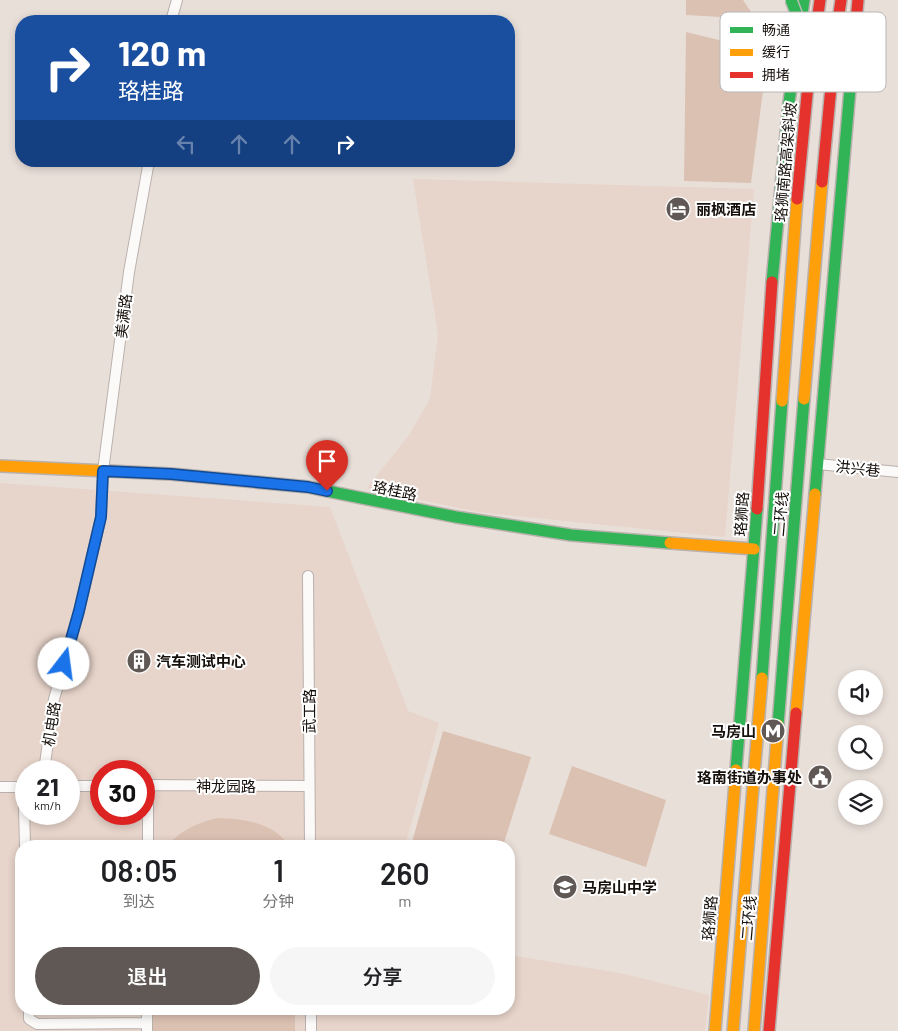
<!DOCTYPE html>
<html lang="zh">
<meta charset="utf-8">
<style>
:root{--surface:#fff;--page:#f6f6f6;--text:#202124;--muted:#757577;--accent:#605854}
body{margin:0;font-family:Barlow,"Noto Sans SC",sans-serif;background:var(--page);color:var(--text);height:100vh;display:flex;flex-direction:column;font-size:19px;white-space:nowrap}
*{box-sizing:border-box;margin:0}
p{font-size:16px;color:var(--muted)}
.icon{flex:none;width:28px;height:28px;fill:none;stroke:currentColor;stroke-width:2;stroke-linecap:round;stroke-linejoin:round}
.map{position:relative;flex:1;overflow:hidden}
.details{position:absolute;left:15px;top:840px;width:500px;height:175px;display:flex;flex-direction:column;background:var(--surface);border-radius:20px;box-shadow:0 2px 8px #0003}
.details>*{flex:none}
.top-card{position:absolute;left:15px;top:15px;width:500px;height:152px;border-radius:20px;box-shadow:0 2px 8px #0003;background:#1a4fa0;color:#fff;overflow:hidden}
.buttons{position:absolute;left:838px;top:670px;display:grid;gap:10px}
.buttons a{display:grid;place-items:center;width:45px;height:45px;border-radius:50%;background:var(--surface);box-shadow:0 2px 8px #0003;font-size:25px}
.speed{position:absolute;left:15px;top:760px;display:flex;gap:10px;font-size:25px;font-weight:700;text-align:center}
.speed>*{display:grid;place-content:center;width:65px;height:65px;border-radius:50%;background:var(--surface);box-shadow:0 2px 8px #0003;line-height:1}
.speed small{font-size:12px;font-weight:400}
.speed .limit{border:8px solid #d22;background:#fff;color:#111}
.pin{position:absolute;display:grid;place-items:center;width:42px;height:42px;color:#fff;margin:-51px -21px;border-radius:50% 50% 50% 0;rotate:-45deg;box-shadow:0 0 5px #0007}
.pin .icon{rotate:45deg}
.me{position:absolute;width:55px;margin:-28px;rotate:15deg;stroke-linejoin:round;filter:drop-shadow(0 0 4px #0008)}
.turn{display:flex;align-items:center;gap:18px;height:105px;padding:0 20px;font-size:22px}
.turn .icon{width:65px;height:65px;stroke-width:2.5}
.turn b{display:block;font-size:35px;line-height:42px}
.lanes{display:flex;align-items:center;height:48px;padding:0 20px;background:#0003;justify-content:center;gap:25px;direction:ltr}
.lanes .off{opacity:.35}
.eta{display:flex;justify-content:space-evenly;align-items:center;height:85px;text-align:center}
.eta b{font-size:30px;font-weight:600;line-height:35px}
.action{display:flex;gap:10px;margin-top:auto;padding:10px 20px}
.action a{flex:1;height:58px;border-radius:30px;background:var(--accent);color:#fff;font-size:20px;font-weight:600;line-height:58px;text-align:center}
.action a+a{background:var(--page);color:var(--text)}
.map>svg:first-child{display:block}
.built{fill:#e7d4ca;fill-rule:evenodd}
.green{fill:#dbc1b2}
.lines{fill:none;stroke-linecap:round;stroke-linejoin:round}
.street-casing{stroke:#b9b1ad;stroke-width:12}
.fast-casing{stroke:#b9b1ad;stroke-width:14}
.slow-casing{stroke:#b9b1ad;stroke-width:14}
.jam-casing{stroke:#b9b1ad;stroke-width:14}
.street{stroke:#fcfaf9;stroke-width:10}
.fast{stroke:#30b455;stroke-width:11}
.slow{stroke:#ff9f0a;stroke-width:11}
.jam{stroke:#e5322d;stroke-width:11}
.fast-bridge-casing{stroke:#bfbbb8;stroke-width:14;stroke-linecap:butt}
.fast-bridge{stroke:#30b455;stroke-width:11}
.route-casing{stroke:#114b97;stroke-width:12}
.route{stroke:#1a73e8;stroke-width:9}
.labels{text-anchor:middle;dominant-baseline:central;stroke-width:4;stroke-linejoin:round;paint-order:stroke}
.street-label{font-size:15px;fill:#16100c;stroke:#fff}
.poi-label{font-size:15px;font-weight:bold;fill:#16100c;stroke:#fff;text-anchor:start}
.key{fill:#fff;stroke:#b9b7b6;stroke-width:1}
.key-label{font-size:14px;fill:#16100c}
</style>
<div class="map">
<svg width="898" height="1031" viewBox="0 0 898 1031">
<rect width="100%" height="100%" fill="#e9dfd9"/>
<!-- built -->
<path class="built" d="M413,179L754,189L725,537L477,512L367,488L409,435L430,399L438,334Z
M0,483L330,507L408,711L439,723L405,846H21V1009H509V955L620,973L709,995L705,1031H0ZM26,771H69V814H26ZM101,771H144V814H101Z"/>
<!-- green -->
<path class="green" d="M686,0H743L756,19L686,15Z
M686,32L768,52L751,183L684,181Z
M443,731L531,757L503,846H411Z
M572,766L666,800L646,867L549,834Z
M217,818C243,819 274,822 289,846H166C183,830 194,824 217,818Z
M153,1009H295V1031H153Z"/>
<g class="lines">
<defs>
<path id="street" d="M171,21L177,0
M818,464L898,472
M308,576L310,846
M44,771L54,699L79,611L101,517L103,471L129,272L149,161
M144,785L309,786
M69,786H101
M0,787H26
M25,846L24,807L26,787
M148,846V785
M29,1009V1019L37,1024L147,1023
M311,1009V1031
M147,1031V1009"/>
<path id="fast" d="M772,282L789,102L804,0
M327,491L456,517L571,535L670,543
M815,494L852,66
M762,678L782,401
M778,725L804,399
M736,770L757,509"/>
<path id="slow" d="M804,399L822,182
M782,401L797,199
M0,466L171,474L308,487L327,491
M670,543L754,549
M796,713L815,494
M715,1031L736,770
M733,1031L762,678
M754,1031L778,725"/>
<path id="jam" d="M852,66L858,0
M822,182L836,34L841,0
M797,199L807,95L820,0
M757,509L772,282
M769,1031L796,713"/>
</defs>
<!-- street casing -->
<use href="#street" class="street-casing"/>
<!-- fast casing -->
<use href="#fast" class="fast-casing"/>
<!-- slow casing -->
<use href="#slow" class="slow-casing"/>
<!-- jam casing -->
<use href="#jam" class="jam-casing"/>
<!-- street -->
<use href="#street" class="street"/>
<!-- fast -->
<use href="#fast" class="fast"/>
<!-- slow -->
<use href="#slow" class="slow"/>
<!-- jam -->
<use href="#jam" class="jam"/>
<defs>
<path id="fast-bridge" d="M791,0L811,52"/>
</defs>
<!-- fast-bridge casing -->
<use href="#fast-bridge" class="fast-bridge-casing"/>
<!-- fast-bridge -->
<use href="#fast-bridge" class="fast-bridge"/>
</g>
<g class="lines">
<defs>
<path id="route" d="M64,664L79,611L101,517L103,471L171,474L308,487L327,491"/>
</defs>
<!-- route casing -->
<use href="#route" class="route-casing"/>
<!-- route -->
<use href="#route" class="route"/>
</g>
<!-- icons -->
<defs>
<symbol id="hotel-disc" viewBox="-11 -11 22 22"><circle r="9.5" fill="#605854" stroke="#fff"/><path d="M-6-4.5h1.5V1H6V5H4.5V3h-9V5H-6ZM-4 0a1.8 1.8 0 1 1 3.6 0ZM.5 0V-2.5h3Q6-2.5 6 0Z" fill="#fff"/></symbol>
<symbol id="building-disc" viewBox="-11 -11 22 22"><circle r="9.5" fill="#605854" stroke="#fff"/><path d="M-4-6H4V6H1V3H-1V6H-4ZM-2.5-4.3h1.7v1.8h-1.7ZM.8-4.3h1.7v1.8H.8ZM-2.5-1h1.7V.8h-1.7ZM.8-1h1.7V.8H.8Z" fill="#fff"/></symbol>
<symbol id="metro-disc" viewBox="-11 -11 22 22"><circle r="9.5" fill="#605854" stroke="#fff"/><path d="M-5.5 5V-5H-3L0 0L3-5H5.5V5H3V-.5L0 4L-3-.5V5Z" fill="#fff"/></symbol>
<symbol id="civic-disc" viewBox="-11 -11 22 22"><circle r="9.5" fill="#605854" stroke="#fff"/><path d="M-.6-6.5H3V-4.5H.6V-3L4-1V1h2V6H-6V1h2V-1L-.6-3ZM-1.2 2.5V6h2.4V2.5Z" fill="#fff"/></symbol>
<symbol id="school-disc" viewBox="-11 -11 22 22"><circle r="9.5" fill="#605854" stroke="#fff"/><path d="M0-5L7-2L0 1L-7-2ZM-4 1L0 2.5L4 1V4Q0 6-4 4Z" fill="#fff"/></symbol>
</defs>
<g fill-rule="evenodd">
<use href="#hotel-disc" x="664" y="195" width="28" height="28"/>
<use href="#building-disc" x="125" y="647" width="28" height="28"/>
<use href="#metro-disc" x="759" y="717" width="28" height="28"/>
<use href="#civic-disc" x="806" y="763" width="28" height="28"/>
<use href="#school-disc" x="551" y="873" width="28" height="28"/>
</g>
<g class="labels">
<!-- street labels -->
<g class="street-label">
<text transform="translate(785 162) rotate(-85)">珞狮南路高架斜坡</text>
<text transform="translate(123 316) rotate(-83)">美满路</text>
<text transform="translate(858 468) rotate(6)">洪兴巷</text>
<text transform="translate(395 490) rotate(12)">珞桂路</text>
<text transform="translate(741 514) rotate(-86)">珞狮路</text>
<text transform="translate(780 514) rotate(-85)">二环线</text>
<text transform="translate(309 711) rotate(-90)">武工路</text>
<text transform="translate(51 724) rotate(-81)">机电路</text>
<text x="226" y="786">神龙园路</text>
<text transform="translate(709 918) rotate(-85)">珞狮路</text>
<text transform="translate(748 918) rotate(-85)">二环线</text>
</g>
<!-- poi labels -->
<g class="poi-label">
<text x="696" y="209">丽枫酒店</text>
<text x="156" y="661">汽车测试中心</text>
<text x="756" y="731" text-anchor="end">马房山</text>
<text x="802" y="777" text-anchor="end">珞南街道办事处</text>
<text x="582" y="887">马房山中学</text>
</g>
</g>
<!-- legend -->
<rect x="720" y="12" width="166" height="80" rx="8" class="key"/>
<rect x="730" y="27" width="23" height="6" fill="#30b455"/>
<rect x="730" y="49" width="23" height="7" fill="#ff9f0a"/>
<rect x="730" y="72" width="23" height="6" fill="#e5322d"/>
<g class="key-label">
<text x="762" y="35">畅通</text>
<text x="762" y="57">缓行</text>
<text x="762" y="80">拥堵</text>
</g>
</svg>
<div class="buttons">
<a><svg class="icon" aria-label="sound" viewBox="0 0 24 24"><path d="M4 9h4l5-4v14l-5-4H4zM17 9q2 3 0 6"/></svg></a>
<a><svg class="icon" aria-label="search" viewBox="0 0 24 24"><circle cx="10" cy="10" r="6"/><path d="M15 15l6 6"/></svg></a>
<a><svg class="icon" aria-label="layers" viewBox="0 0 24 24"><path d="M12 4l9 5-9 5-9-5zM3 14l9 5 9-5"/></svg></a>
</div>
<div class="speed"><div>21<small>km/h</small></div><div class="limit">30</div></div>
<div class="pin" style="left:327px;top:491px;background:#d93025"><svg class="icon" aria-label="arrive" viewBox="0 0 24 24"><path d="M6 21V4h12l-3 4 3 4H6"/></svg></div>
<svg class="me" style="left:64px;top:664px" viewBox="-20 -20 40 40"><circle r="19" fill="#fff"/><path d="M0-13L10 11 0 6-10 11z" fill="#1a73e8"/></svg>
<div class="top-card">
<div class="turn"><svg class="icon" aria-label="right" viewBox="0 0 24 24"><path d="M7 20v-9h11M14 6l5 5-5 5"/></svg><div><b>120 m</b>珞桂路</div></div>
<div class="lanes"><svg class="icon off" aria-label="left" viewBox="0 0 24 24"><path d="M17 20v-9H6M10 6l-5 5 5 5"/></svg><svg class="icon off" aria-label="ahead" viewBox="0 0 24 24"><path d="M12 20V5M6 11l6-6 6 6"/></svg><svg class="icon off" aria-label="ahead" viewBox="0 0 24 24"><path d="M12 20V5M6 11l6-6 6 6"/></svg><svg class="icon" aria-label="right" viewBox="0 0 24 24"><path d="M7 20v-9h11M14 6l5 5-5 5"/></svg></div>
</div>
<section class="details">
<div class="eta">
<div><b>08:05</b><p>到达</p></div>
<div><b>1</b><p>分钟</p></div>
<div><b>260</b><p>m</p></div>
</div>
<div class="action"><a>退出</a><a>分享</a></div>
</section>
</div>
